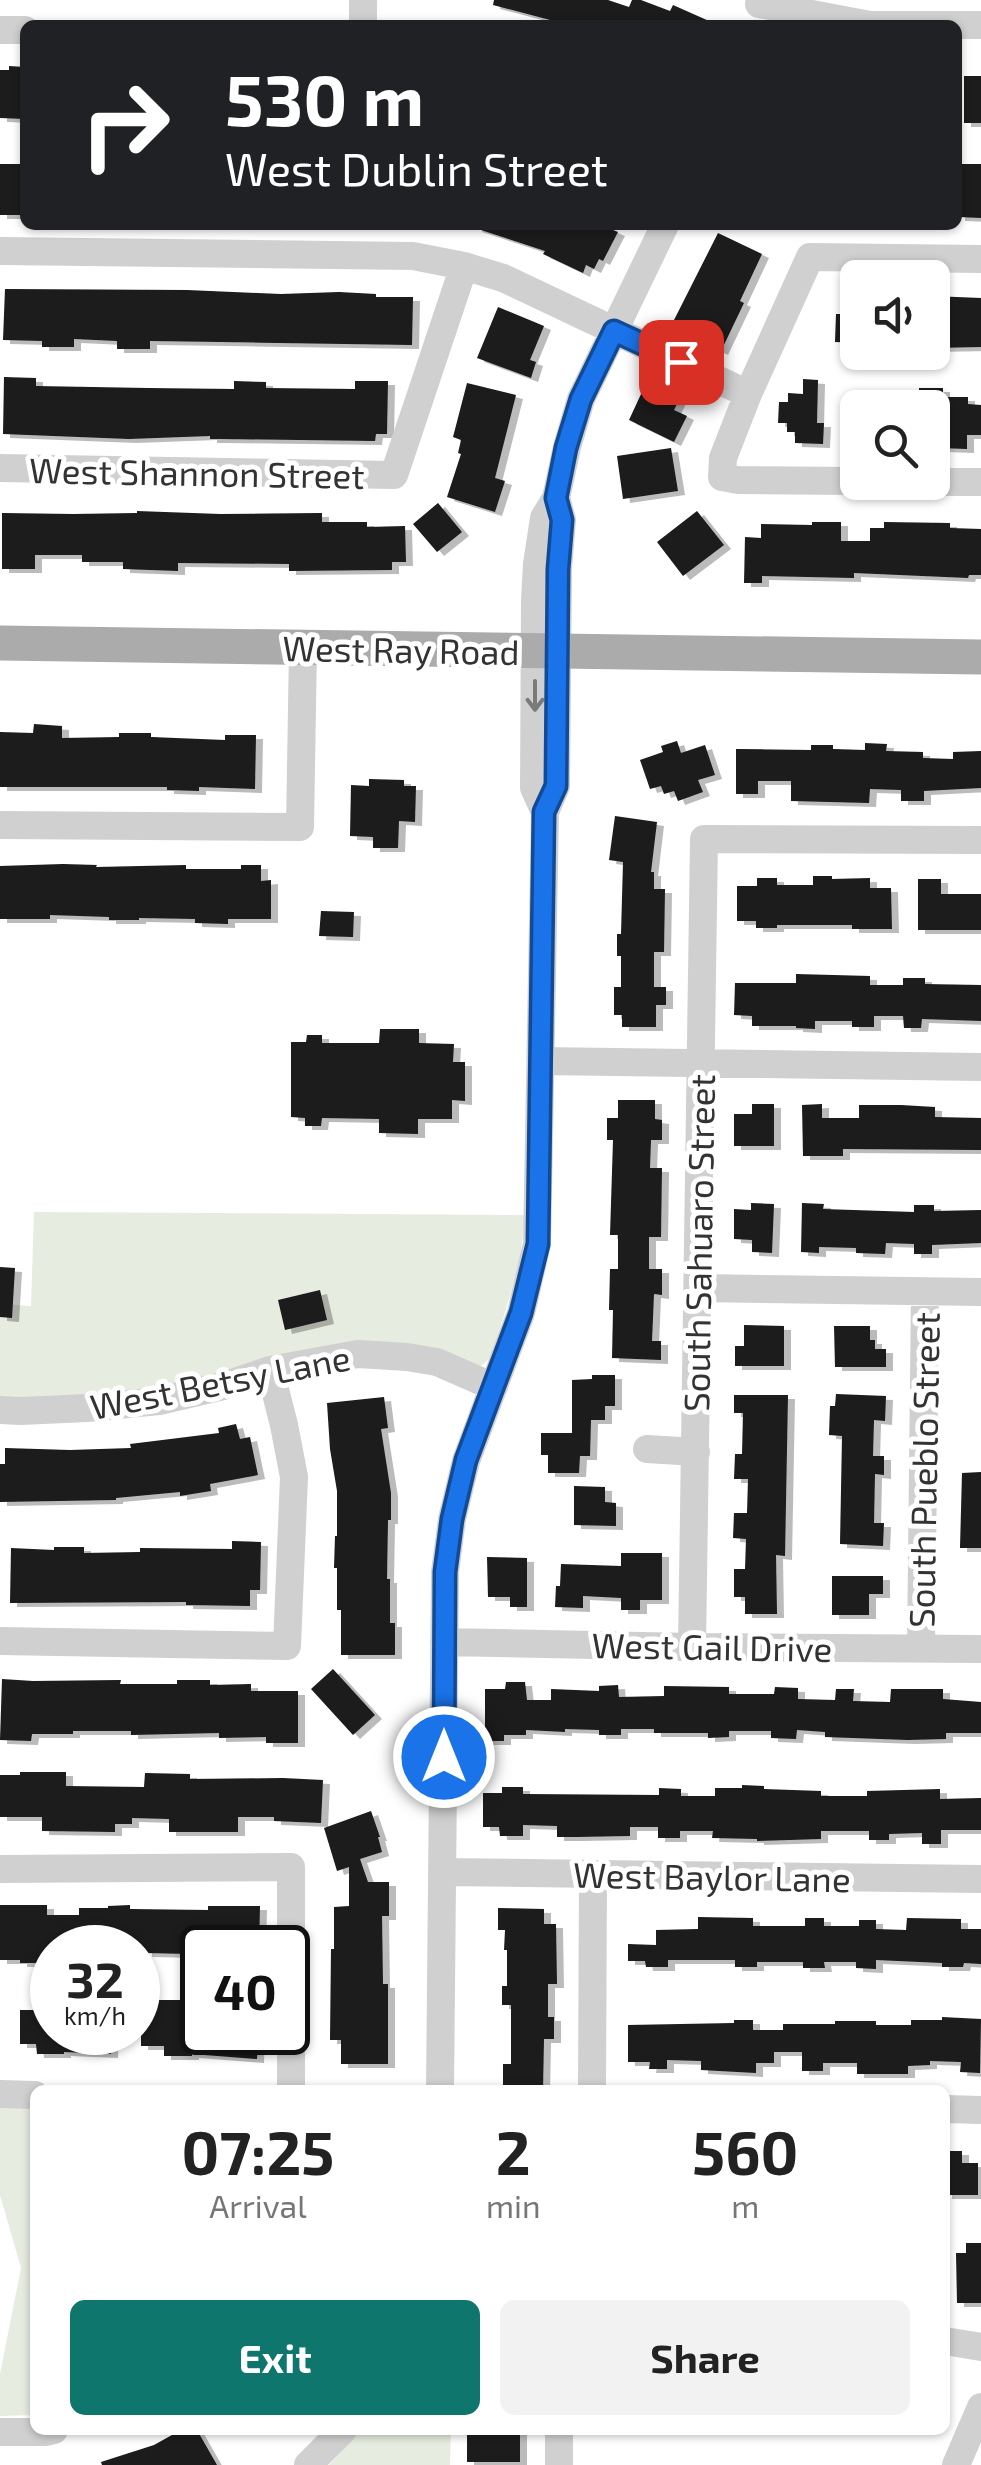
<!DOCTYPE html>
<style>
:root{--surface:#fff;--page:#f2f2f2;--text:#222;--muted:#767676;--accent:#0f766e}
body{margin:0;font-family:"Exo 2",sans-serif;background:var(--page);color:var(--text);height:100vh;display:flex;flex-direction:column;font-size:38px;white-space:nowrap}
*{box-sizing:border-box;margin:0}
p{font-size:32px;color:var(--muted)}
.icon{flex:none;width:55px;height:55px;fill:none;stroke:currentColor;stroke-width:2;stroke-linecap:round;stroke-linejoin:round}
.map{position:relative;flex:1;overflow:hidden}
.panel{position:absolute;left:30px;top:2085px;width:920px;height:350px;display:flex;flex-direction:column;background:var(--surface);border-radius:15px;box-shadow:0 2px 8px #0004}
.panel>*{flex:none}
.top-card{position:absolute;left:20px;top:20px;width:942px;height:210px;border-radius:15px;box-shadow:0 2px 8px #0004;background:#202124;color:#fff;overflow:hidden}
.controls{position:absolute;left:840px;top:260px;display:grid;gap:20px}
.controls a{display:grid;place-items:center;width:110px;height:110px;border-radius:15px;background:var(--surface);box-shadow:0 2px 8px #0004;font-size:50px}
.speed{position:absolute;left:30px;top:1925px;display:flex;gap:20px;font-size:50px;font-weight:700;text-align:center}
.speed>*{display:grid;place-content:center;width:130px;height:130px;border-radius:50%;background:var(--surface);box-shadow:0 2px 8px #0004;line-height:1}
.speed small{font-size:25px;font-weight:400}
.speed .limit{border:5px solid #111;border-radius:15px;background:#fff;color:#111}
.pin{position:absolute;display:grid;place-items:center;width:85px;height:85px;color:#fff;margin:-42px;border-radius:20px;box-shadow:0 5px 15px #0006}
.me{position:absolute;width:110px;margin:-55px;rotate:0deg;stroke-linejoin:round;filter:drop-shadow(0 0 8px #0008)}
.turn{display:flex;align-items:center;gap:35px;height:210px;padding:0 40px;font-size:45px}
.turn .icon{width:130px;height:130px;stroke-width:2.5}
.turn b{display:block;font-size:70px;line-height:85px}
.eta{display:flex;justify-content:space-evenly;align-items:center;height:170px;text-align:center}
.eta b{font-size:60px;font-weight:700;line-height:70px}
.action{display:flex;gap:20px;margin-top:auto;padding:20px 40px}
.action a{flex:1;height:115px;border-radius:15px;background:var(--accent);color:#fff;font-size:40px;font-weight:700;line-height:115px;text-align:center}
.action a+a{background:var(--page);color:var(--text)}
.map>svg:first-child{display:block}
.green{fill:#e6ecdf}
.building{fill:#1a1a1a;filter:url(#shadow)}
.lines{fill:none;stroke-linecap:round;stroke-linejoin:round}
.minor{stroke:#d0d0d0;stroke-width:28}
.major{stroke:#ababab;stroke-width:35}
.oneway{stroke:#7a7a7a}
.route-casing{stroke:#114b97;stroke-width:25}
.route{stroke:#1a73e8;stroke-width:18}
.labels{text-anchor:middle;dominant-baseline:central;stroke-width:10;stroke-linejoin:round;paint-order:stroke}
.street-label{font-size:35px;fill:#333;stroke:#fff}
</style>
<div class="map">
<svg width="981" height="2465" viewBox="0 0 981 2465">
<defs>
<filter id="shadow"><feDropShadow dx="7" dy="4" stdDeviation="0" flood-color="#0004"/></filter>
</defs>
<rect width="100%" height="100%" fill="#fff"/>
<!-- green -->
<path class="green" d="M34,1212L525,1215L520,1262L493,1352L488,1360L481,1366L470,1365L427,1352L80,1397L0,1398V1304L31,1306Z
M0,2102L35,2103V2415L0,2416V2374L21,2268L0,2195Z
M360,2430H451L450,2465H329Z"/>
<!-- building -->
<path class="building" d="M494,0H608L629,7L632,0H641L670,11L673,5L718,25H553L554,21L493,5Z
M9,66L25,67V119L0,118V70H9Z
M964,76H981V123H964Z
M0,164H25V215H0Z
M961,164H981V218L958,217V173H961Z
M476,225H601L618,232L603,261L599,259L594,269L586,265L583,273L543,254L545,251L475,228Z
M718,233L762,254L740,301L744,303L721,351L671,326Z
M5,289L187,290L281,294L339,292L376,294V297H413L412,345L150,341V349H117V341L74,339V347H42V341L3,340Z
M932,296L981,298V347L932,348Z
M498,307L544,326L530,360L536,362L531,378L477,358Z
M836,314H858V343L835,342Z
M4,377L36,378V386L148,388L234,389V381L266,382V388L355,389V381H388L387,434H376L375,441L219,439H210V436L129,439L3,434Z
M803,379L818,380L817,423H824L823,444L795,443V432H787V423H778L779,402H788V393L803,394Z
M467,383L516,395L495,478L505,481L495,512L447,497L461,454L458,453L461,440L453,437Z
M657,387L680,398L674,410L687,416L674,442L629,420L642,392L652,397Z
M919,388H943V397H968V404L981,405V435H967V449L939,448V433H932V408H857L858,390L919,393Z
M671,448L678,491L623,499L617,456Z
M438,503L462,532L437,552L413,524Z
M137,511L220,514L322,513V522H367V527L405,526L406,562H392V570L289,571V564L178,563V571L123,569V562H82V555H35V569H2V513L73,514L137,513Z
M697,511L724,545L683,576L657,542Z
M812,522H841V541H870V528H884V522L950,523V528L981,529V575H969L968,578L854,573V578L762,576V583H744L745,537L761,538V524L812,525Z
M34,724L62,726V738L119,737V733H151V737L225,740V735H256L255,789L199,787V791L167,790V787H0V732L33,733Z
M677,741L681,753L705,745L715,775L698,780L703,792L678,801L674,791L664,794L661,786L650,789L640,760L663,752L661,746Z
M865,743L887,744L886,751L923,752V758L953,759V752L981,751V788L924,791V801H901V790L870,789L869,803L791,801V781H758V794H736V749L811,750V745H833V749L865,750Z
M369,779L404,780V786H416L415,822L399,821L398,848H373V837L350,836L351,785L369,786Z
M615,816L657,822L651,872H654V889H665L664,952H654V987H666V1005H656V1027H622V1015H614V987H621V956H617V934H621L623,862L609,860Z
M63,864L97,865L96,867L186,865V869H241V865H261V881L271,880V919H228V924L195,923V919L139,918V920H109V917L50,915V919H0V866Z
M813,876H832V879L870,878V888H891L892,929H852V925H777V928H756V921H737V886H757V878H777V885H813Z
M918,879H941V894H981V930H918Z
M321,911L354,912L353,937L319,936Z
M796,974L870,976V985H903V978H925V984L981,985V1021L922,1019L921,1028H904L903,1016H874V1027H852V1021H815V1029L796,1028V1026H752V1016L734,1015L735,983H796Z
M380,1029H419V1043L454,1044L453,1062H465V1101L452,1100V1119H418V1134L379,1133V1119L322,1118L321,1126H305V1118L291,1117V1042H306L307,1035H322V1043H379Z
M618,1100H655V1119L662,1120V1140H651L650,1168H662L661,1237H649V1269H662V1295L654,1294L652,1341H661V1360L612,1358L613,1310H609L610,1269H618V1235H610L613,1140H607V1118H618Z
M752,1104H774V1146H734V1114H752Z
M822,1104V1118H859V1105H901L935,1107V1117L981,1118V1150L843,1149V1156H803L802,1105Z
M751,1203L774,1204L772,1253L752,1252V1240L734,1239V1209L751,1210Z
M802,1203L824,1204L823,1209L914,1212V1205H934V1211L981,1210V1243L932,1245V1254H914V1244L886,1243L885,1254L856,1253V1248L819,1247V1253L801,1252Z
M0,1267L15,1268L12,1318L0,1317Z
M320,1290L327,1320L285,1330L278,1300Z
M744,1325L784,1326V1366H735V1346H744Z
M834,1326H870V1340H875V1349H886V1367H835Z
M592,1375H615V1406H605V1420H591L590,1456H580L579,1473H548V1455H541V1433H572V1380L592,1379Z
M836,1394L886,1396L885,1421L874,1420L873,1456H884V1475L875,1474L874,1523H884L883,1546L840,1544L842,1436L829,1435L830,1406H835Z
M734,1395H788L785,1556L776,1555L777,1614H745V1597H734V1569H745L746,1539L733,1538L734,1513H747L748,1479H734L735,1454H742L743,1413H734Z
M384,1397L388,1428L381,1429L391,1493V1520H388L387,1579H390V1623H395V1655H341V1610H337V1568H334L335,1536H337V1491L330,1449L327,1403Z
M236,1424L240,1439L250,1437L258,1475L210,1484L211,1491L180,1496V1492L116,1498V1500L0,1502V1464H5V1448L70,1450L131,1448L130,1444L219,1433L218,1428Z
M981,1472V1548H960L962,1473Z
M574,1486L605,1487V1502L616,1503V1526L574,1525Z
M232,1541L261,1542L260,1590H250V1606L186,1605V1602L10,1603L11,1548L54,1550V1547H84V1553L140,1552V1548L232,1549Z
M621,1553H662V1600H640V1610H621V1598L583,1596V1608L555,1607L556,1586H560L561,1564L621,1566Z
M487,1557L527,1558V1607H510V1597H488Z
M832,1576H883V1594H869V1615H832Z
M333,1669L375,1715L353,1735L311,1689Z
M2,1679L33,1681L121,1680L120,1684H177V1680H210V1685L251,1684V1691H298V1743H266V1737L219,1738V1733L131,1735V1731H73V1734H32L31,1741L0,1740Z
M506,1682H525L527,1700H551V1689L599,1691V1686L618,1685L619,1697L664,1696V1686L729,1687V1694H774L775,1687L798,1688V1699L835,1700L836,1689H854L853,1701L890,1702L891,1689H943V1699L981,1702V1733H946V1739L908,1740L825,1737V1732L797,1730L796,1739L771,1738V1731H729V1737L708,1738V1733H654V1729H621V1735H599V1730L565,1729V1732L526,1730V1735H504V1741H485V1689H505Z
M20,1772H66V1786L144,1787L145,1773L190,1774V1779L283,1778L323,1780L321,1823L274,1821V1817H238V1832H169V1819L132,1818V1824H115V1832L42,1831V1817H0V1775H20Z
M742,1785L764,1786V1789L821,1791V1796H867V1791L940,1789V1799L981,1798V1830H941V1844H922V1833L889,1834V1840H869V1831H821V1839L757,1841V1839L712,1838L713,1831H680V1838H658V1827H630V1836L576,1837H557V1826L523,1825V1836H500L499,1827H483V1793H502V1787H523V1794L659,1795V1788L681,1789V1796H715V1788H742Z
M371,1811L380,1837H378L382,1852L360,1859L368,1882H389V1916H382L383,1984H388V2064H341V2040H330L331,1949H334V1907L349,1906V1867L337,1871L324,1828Z
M0,1905H47V1915H79V1908H108V1906L130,1905V1909L208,1910V1906H260L259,1948H190V1954L145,1953V1948H52V1963H20V1960H0Z
M498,1908L544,1909V1924H556L557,1984H548V2017H554V2039H544L543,2090H503V2064H511V2005H502V1986H507V1950H504L505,1930H498Z
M698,1917L753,1918V1926H805V1918H824V1926H859V1920H876V1929L906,1930L907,1918L961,1919V1929H981V1964L964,1963L963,1967H942V1963L876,1960V1969L856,1968V1962H824L825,1968H803V1962H757V1967H735V1960H668V1967H646L645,1961H628V1944L656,1945V1930L698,1929Z
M141,2000H185V2032H258L257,2059L192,2054V2056H164V2046H141Z
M20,2010H52V2032H112L111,2054L64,2052V2054H37L36,2044H20Z
M942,2017L981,2019L980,2073L960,2072L961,2062L930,2061V2065L908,2066V2074H857V2063H823V2071H802V2052H774V2063H756V2073L701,2070V2061L667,2060V2069H649L650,2062H628V2025L734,2023V2020H753V2030H783V2024H835V2021H876V2025H911V2020H942Z
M945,2151H962V2163H978V2195H945Z
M966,2243H981V2303H957L956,2253H966Z
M181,2430H197L217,2465H102L101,2462L154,2445Z
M467,2430H520V2462H467Z"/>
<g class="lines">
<!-- minor -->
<path class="minor" d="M759,4L870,25H981
M363,25V0
M0,30H25
M0,251L413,256L464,266L503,278L748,394
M0,468L394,475L464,266
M858,481L738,480L722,477L723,458L748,394L810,257L981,259
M932,482H981
M545,812L534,788L535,600L537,564L544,518L556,498L567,447L581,399L665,225
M0,825L300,827L303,647
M541,1061L981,1067
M698,1288L981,1292
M0,1410L21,1411L87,1408L159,1401L223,1386L270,1370L358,1354L407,1357L437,1362L494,1387
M647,1449L696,1452
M0,1641L287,1646L294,1477L284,1425L270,1370
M444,1642L692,1647L981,1649
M692,1647L704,839L981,840
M921,1648L925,1292
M0,1869L291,1867V2090
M443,1872L981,1879
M440,2090L445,1572L452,1519L466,1461L521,1313L537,1244L545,812L556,786L558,569L562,520L556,498
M592,2090L593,1875
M0,2094L35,2095
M945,2109L981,2110
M945,2341L981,2347
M0,2432H45L54,2430
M308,2465L343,2430
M559,2465V2430
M956,2465L981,2407"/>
<!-- major -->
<path class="major" d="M0,643L981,657"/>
</g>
<!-- one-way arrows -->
<defs><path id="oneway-shaft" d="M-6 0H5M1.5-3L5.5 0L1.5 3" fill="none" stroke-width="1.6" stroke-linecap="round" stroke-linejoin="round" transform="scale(2.5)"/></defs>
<use class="oneway" href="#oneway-shaft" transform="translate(535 696) rotate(90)"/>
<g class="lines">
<defs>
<path id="route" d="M444,1757L445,1572L452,1519L466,1460L521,1313L538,1244L544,812L556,786L558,569L562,520L556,498L566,448L581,399L614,331L681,362"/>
</defs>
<!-- route casing -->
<use href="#route" class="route-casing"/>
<!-- route -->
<use href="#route" class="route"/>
</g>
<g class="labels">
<!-- street labels -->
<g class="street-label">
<text transform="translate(197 472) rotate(1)">West Shannon Street</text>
<text transform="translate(401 649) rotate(1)">West Ray Road</text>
<text transform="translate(698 1243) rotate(-89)">South Sahuaro Street</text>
<text transform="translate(220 1381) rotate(-11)">West Betsy Lane</text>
<text transform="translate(923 1470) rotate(-89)">South Pueblo Street</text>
<text transform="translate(712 1646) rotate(1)">West Gail Drive</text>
<text transform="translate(712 1876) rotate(1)">West Baylor Lane</text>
</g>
</g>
</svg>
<div class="controls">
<a><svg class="icon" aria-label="sound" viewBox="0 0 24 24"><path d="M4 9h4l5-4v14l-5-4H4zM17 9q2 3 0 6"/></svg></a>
<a><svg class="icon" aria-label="search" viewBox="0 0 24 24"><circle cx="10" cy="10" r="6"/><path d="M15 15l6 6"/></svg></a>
</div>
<div class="speed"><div>32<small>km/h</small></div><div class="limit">40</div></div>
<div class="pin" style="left:681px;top:362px;background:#d93025"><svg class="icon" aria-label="arrive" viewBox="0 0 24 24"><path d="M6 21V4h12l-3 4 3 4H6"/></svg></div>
<svg class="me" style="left:444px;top:1757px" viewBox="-20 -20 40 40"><circle r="17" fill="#1a73e8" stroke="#fff" stroke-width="3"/><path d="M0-11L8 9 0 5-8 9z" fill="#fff"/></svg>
<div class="top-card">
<div class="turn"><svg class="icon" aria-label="right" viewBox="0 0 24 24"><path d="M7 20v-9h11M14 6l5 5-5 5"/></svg><div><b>530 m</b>West Dublin Street</div></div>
</div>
<section class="panel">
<div class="eta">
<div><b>07:25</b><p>Arrival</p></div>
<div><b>2</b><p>min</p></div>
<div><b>560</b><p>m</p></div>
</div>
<div class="action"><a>Exit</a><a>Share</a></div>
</section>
</div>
